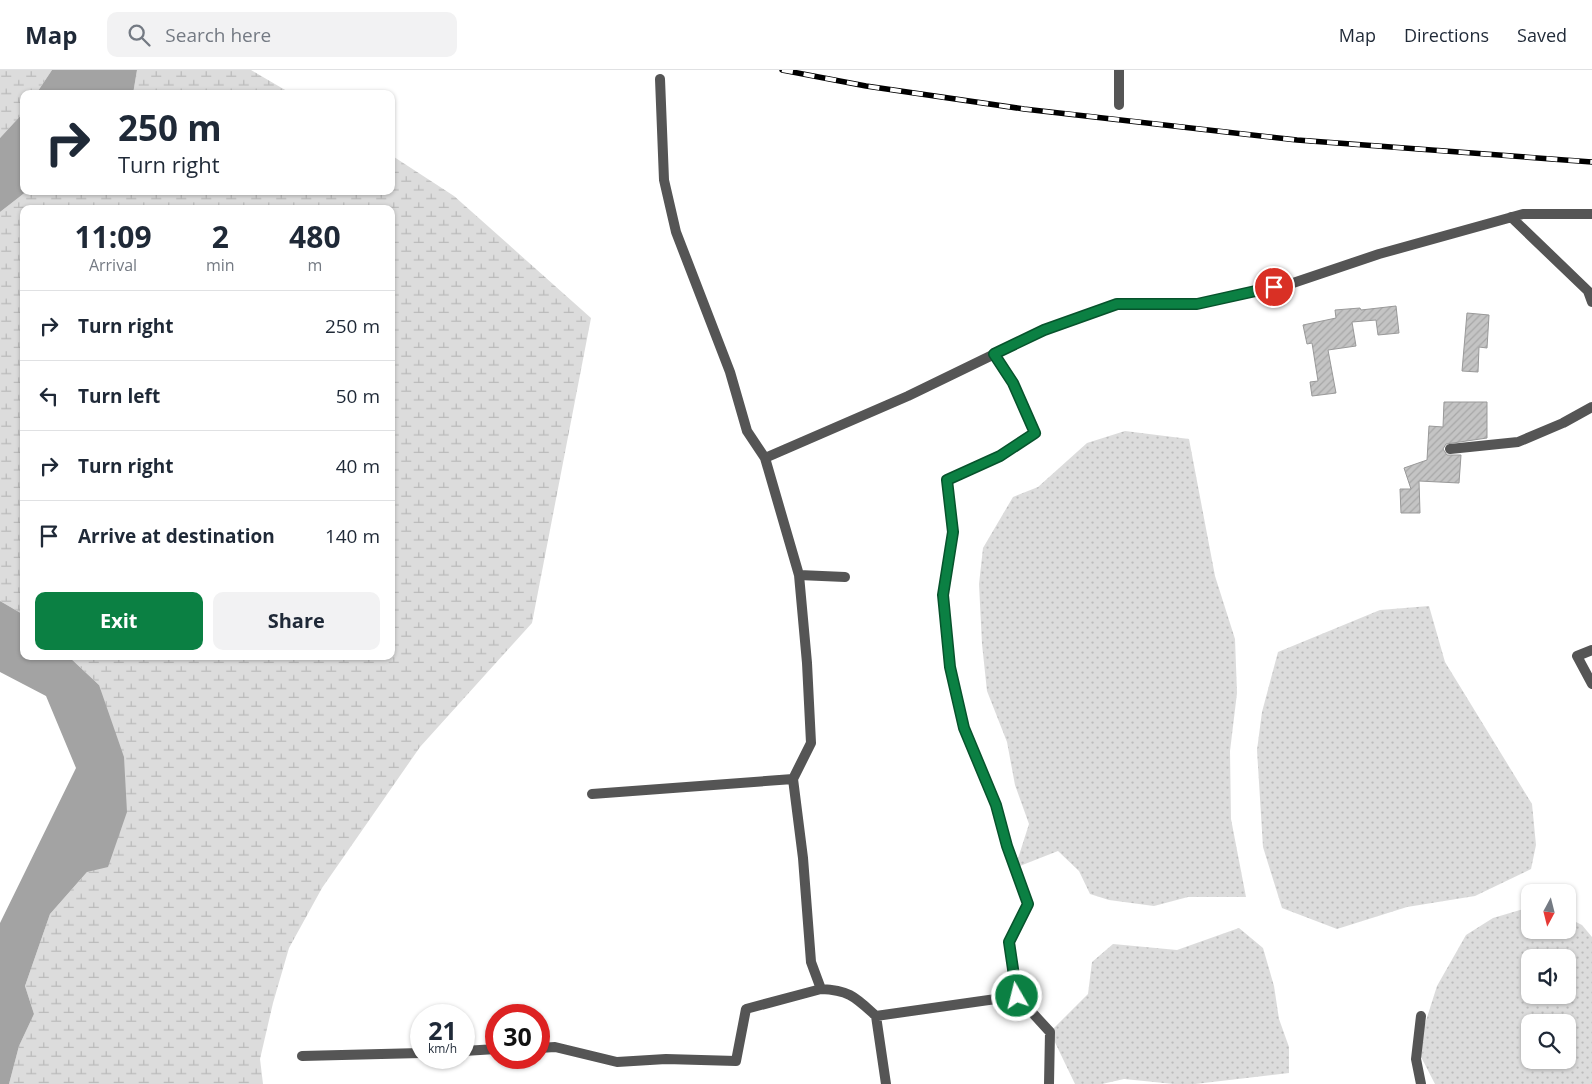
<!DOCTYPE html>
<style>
:root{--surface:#fff;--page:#f2f2f3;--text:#1f2937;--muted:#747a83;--line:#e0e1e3;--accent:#0b8043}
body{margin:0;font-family:"Open Sans",sans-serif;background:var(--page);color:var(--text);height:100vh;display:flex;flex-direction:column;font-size:19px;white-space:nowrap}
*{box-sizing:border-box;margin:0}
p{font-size:16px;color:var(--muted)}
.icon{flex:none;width:28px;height:28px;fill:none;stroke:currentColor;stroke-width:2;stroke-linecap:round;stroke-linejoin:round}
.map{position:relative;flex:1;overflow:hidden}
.details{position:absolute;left:20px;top:135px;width:375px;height:455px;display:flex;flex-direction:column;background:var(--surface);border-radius:10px;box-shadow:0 1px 4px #0004}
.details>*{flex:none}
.hud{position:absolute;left:20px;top:20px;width:375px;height:105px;border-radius:10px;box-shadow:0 1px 4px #0004;background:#fff;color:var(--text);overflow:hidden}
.needle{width:32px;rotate:187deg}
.fabs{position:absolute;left:1521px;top:814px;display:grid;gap:10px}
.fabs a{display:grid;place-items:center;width:55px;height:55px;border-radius:10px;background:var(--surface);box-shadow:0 1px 4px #0004;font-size:25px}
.speed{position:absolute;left:410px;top:934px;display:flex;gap:10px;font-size:25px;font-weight:700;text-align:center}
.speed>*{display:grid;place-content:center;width:65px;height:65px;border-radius:50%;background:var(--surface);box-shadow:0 1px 4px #0004;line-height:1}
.speed small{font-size:12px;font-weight:400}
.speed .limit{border:8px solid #d22;background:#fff;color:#111}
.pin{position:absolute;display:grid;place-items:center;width:42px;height:42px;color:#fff;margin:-21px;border:2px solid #fff;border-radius:50%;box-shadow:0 1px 5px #0007}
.me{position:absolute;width:55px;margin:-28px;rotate:352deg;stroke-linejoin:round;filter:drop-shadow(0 0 4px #0008)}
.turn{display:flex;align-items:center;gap:18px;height:105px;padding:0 15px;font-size:22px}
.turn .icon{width:65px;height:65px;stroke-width:2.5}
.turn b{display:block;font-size:35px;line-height:42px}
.eta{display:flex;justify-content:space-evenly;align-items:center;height:85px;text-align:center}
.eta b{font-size:30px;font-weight:700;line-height:35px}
.button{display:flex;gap:10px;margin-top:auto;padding:10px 15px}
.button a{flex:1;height:58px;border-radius:10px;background:var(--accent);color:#fff;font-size:20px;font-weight:700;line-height:58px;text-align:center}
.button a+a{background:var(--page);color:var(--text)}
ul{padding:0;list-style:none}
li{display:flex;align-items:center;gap:15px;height:70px;padding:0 15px;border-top:1px solid var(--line)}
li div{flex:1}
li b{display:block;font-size:19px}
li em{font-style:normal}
header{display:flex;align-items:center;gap:30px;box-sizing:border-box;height:70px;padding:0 25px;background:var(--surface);border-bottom:1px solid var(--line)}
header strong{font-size:24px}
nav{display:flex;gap:28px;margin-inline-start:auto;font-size:18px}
.search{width:350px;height:45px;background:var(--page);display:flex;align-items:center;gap:12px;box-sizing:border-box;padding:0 18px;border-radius:10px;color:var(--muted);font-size:19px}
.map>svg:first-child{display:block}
.grass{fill:url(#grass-dots);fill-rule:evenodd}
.wetland{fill:url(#wetland-marsh)}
.water{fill:#a3a3a3}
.building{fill:url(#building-hatch);stroke:#999}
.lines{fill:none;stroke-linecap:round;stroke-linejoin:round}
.minor{stroke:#555;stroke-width:10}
.rail-casing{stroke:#000;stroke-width:5.5}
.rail{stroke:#fff;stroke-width:4;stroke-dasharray:11;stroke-linecap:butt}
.route-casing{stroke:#07532c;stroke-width:12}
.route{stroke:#0b8043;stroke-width:9}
</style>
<header>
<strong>Map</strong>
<div class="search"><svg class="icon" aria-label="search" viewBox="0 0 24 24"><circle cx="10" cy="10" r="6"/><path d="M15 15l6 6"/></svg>Search here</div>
<nav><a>Map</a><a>Directions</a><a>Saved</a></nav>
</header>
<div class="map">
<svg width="1592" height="1014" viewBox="0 0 1592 1014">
<defs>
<pattern id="grass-dots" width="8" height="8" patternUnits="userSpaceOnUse" patternTransform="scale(1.25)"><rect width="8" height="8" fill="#dcdcdc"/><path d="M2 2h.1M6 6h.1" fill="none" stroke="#bbb" stroke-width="1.8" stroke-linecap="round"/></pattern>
<pattern id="wetland-marsh" width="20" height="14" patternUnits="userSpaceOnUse" patternTransform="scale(1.25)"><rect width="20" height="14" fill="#dcdcdc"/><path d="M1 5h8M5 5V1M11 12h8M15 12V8" fill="none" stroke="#bbb"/></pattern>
<pattern id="building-hatch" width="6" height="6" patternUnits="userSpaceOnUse" patternTransform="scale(1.25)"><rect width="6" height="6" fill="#c4c4c4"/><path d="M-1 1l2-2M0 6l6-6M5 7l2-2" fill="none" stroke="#a7a7a7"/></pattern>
</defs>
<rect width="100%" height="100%" fill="#fff"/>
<!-- grass -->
<path class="grass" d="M1125,361L1189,369L1215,506L1235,569L1237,623L1230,681L1231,749L1246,827H1188L1154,836L1109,830L1090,824L1079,801L1058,781L1015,798L1029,754L1015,715L1007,672L987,621L982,574L979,514L983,478L1013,427L1038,417L1087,373Z
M1429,536L1445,592L1532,734L1536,775L1531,799L1475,826L1407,837L1337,859L1282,838L1263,777L1257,680L1262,642L1278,582L1380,540Z
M1530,837V860H1568V848L1582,855L1592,867V1014H1435L1417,979L1437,916L1466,865L1493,848ZM1530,888H1568V925H1530ZM1530,952H1568V990H1530Z
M1239,858L1263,878L1274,916L1279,949L1289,977V1003L1195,1014H1174L1124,1009L1102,1014H1075L1050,962L1088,924L1092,892L1113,874L1177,880Z"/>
<!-- wetland -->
<path class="wetland" d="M0,0H52L36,24H24V42L0,68Z
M137,0H251L292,24H133Z
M391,85L454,126L591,248L532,553L420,677L322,818L289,878L273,933L260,989L263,1014H9L19,976L34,944L25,916L50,844L87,802L99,615L68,586H391V139H24V545L0,531V142L27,121H391Z"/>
<!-- water -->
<path class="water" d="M52,0H137L133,24H36Z
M24,42V121H27L0,142V68Z
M0,531L24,545V586H68L99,615L124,687L127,742L108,797L87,802L50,844L25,916L34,944L19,976L9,1014H0V853L76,698L46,626L0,602Z"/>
<!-- building -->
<path class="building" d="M1396,236L1399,263L1378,265L1376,250L1352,252L1356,276L1328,280L1336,323L1312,326L1310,312L1318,311L1312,273L1307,274L1303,255L1336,248L1335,240L1360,238L1361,240Z
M1467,243L1489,245L1487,278L1479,277L1478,302L1462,301Z
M1444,332H1487V368L1446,374L1443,379L1447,385H1461L1459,413L1419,411L1420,443H1401L1400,419H1411L1404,398L1427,390L1429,356L1443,357Z"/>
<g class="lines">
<!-- minor -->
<path class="minor" d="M1119,0V35
M660,9L664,110L676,162L730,302L747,361L765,388
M1511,147L1588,221L1592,232
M994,284L1013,313L1035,363L1000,386L947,410L953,462L943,525L950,597L964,658L996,735L1007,776L1028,834L1009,872L1017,926L1050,962L1049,1014
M1450,379L1518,372L1563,353L1592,337
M799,505L845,507
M1592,580L1577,586L1592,614
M592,724L793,709
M821,919C850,920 856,928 876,946L886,1014
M876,946L1017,926
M1421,946L1416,989L1421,1014
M539,978L555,977L617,992L666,989L736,991L746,939L821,919L811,892L803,788L793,709L811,673L807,593L799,505L765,388L908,326L1044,260L1117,234H1197L1293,213L1379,184L1523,144H1592
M464,981L496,979
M302,986L421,983"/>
<defs>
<path id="rail" d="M782,0L866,16L1024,39L1297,70L1592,92"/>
</defs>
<!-- rail casing -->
<use href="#rail" class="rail-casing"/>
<!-- rail -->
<use href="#rail" class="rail"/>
</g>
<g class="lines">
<defs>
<path id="route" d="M1017,926L1009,872L1028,834L1007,776L996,735L964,658L950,597L943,525L953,462L947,410L1000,386L1035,363L1013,313L994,284L1044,260L1117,234H1197L1274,217"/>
</defs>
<!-- route casing -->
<use href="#route" class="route-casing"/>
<!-- route -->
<use href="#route" class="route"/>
</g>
</svg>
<div class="fabs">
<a><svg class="needle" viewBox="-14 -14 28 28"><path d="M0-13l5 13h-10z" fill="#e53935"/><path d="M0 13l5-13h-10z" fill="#747a83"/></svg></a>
<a><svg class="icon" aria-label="sound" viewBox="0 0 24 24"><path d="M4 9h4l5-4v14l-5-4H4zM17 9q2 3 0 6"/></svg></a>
<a><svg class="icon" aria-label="search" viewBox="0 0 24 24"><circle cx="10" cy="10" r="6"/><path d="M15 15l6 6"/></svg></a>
</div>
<div class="speed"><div>21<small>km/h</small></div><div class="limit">30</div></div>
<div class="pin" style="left:1274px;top:217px;background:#d93025"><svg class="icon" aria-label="arrive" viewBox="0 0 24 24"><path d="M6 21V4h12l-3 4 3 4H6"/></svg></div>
<svg class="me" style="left:1017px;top:926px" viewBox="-20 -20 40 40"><circle r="17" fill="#0b8043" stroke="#fff" stroke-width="3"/><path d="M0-11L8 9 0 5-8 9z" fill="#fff"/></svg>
<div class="hud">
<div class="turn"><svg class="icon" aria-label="right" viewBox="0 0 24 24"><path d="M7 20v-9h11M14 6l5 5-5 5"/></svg><div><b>250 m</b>Turn right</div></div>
</div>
<section class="details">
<div class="eta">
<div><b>11:09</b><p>Arrival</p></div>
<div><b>2</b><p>min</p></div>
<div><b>480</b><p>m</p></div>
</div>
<ul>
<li><svg class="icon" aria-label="right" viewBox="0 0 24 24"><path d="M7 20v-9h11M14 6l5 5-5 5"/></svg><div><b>Turn right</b></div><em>250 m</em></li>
<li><svg class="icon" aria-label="left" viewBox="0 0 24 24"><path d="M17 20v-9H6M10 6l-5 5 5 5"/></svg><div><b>Turn left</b></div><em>50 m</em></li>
<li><svg class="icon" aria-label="right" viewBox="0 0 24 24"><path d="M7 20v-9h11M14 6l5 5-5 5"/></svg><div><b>Turn right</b></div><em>40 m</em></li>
<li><svg class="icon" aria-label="arrive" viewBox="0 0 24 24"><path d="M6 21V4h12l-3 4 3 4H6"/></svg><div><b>Arrive at destination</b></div><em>140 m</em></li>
</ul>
<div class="button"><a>Exit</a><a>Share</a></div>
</section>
</div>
